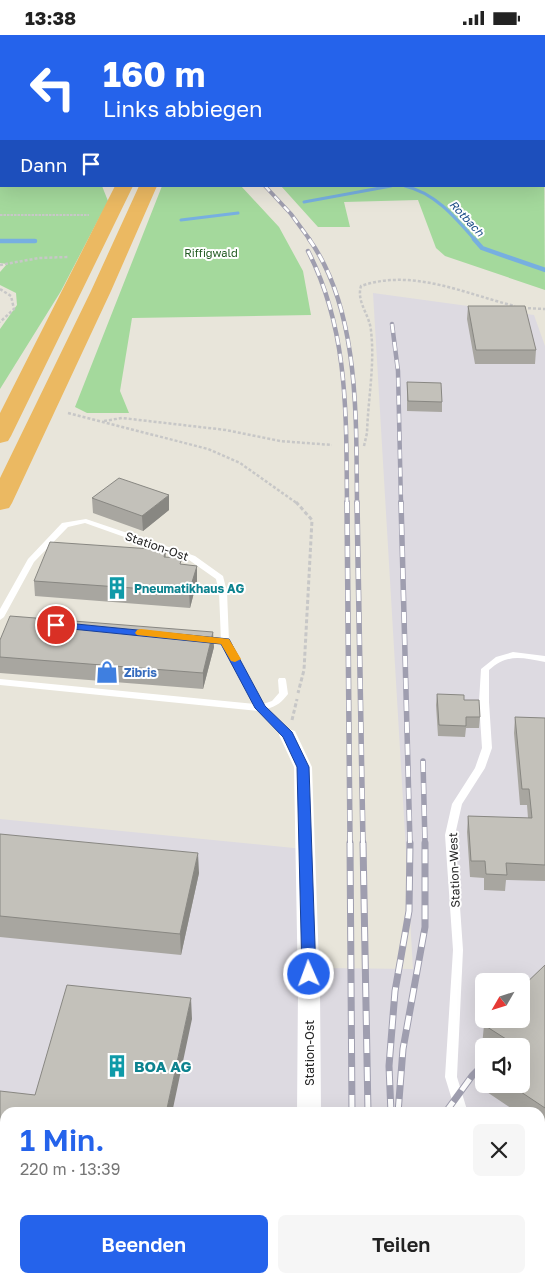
<!DOCTYPE html>
<html lang="de">
<meta charset="utf-8">
<style>
:root{--surface:#fff;--page:#f6f6f6;--text:#222;--muted:#767676;--accent:#2563eb}
body{margin:0;font-family:"Golos Text",sans-serif;background:var(--page);color:var(--text);height:100vh;display:flex;flex-direction:column;font-size:19px;white-space:nowrap}
*{box-sizing:border-box;margin:0}
p{font-size:16px;color:var(--muted)}
.icon{flex:none;width:28px;height:28px;fill:none;stroke:currentColor;stroke-width:2;stroke-linecap:round;stroke-linejoin:round}
.map{position:relative;flex:1;overflow:hidden}
.sheet{position:absolute;left:0px;top:1072px;width:545px;height:176px;display:flex;flex-direction:column;background:var(--surface);border-radius:15px 15px 0 0;box-shadow:0 5px 20px #0002}
.sheet>*{flex:none}
.banner{position:absolute;left:0px;top:0px;width:545px;height:152px;box-shadow:0 5px 20px #0002;background:#2563eb;color:#fff;overflow:hidden}
.needle{width:32px;rotate:231deg}
.fabs{position:absolute;left:475px;top:938px;display:grid;gap:10px}
.fabs a{display:grid;place-items:center;width:55px;height:55px;border-radius:8px;background:var(--surface);box-shadow:0 5px 20px #0002;font-size:25px}
.pin{position:absolute;display:grid;place-items:center;width:42px;height:42px;color:#fff;margin:-21px;border:2px solid #fff;border-radius:50%;box-shadow:0 1px 5px #0007}
.me{position:absolute;width:55px;margin:-28px;rotate:358deg;stroke-linejoin:round;filter:drop-shadow(0 0 4px #0008)}
.turn{display:flex;align-items:center;gap:18px;height:105px;padding:0 20px;font-size:22px}
.turn .icon{width:65px;height:65px;stroke-width:2.5}
.turn b{display:block;font-size:35px;line-height:42px}
.then{display:flex;align-items:center;height:48px;padding:0 20px;background:#0003;gap:10px;font-size:19px}
.round{display:grid;place-items:center;flex:none;width:52px;height:52px;border-radius:8px;background:var(--page)}
.overview{display:flex;align-items:center;justify-content:space-between;height:85px;padding:0 20px}
h1{font-size:30px;font-weight:600;line-height:38px;color:var(--accent)}
.action{display:flex;gap:10px;margin-top:auto;padding:10px 20px}
.action a{flex:1;height:58px;border-radius:8px;background:var(--accent);color:#fff;font-size:20px;font-weight:600;line-height:58px;text-align:center}
.action a+a{background:var(--page);color:var(--text)}
.status{display:flex;justify-content:space-between;align-items:center;height:35px;padding:0 25px;background:var(--surface);direction:ltr}
.status svg{height:14px;fill:currentColor}
.map>svg:first-child{display:block}
.industrial{fill:#dddae1;fill-rule:evenodd}
.green{fill:#a4d99c}
.lines{fill:none;stroke-linecap:round;stroke-linejoin:round}
.stream-far1{stroke:#77afe0;stroke-width:3}
.stream{stroke:#77afe0;stroke-width:4.5}
.path-far2{stroke:#c7c7c7;stroke-width:2;stroke-dasharray:2.5 1;stroke-linecap:butt}
.path-far1{stroke:#c7c7c7;stroke-width:2.5;stroke-dasharray:3 2;stroke-linecap:butt}
.path{stroke:#c7c7c7;stroke-width:3;stroke-dasharray:4 2.5;stroke-linecap:butt}
.lane{fill:#fff;fill-rule:evenodd}
.street{fill:#fff;fill-rule:evenodd}
.primary{fill:#e0dc67;fill-rule:evenodd}
.highway{fill:#ebb962;fill-rule:evenodd}
.rail-far3-casing{stroke:#9f9eaf;stroke-width:4}
.rail-far2-casing{stroke:#9f9eaf;stroke-width:4.5}
.rail-far1-casing{stroke:#9f9eaf;stroke-width:5.5}
.rail-casing{stroke:#9f9eaf;stroke-width:7}
.rail-far3{stroke:#fff;stroke-width:2.5;stroke-dasharray:7;stroke-linecap:butt}
.rail-far2{stroke:#fff;stroke-width:3;stroke-dasharray:9;stroke-linecap:butt}
.rail-far1{stroke:#fff;stroke-width:4;stroke-dasharray:11;stroke-linecap:butt}
.rail{stroke:#fff;stroke-width:5;stroke-dasharray:14;stroke-linecap:butt}
.wall{fill:#a8a6a0}
.shaded-wall{fill:#888782}
.building{fill:#c3c1ba;stroke:#888782}
.route{fill:#2563eb;stroke:#184099}
.slow{fill:#f59e0b}
.labels{text-anchor:middle;dominant-baseline:central;stroke-width:4;stroke-linejoin:round;paint-order:stroke}
.far-water-label{font-size:11px;font-style:italic;fill:#1b4c87;stroke:#fff}
.far-park-label{font-size:11px;fill:#215a21;stroke:#fff}
.street-label{font-size:12px;fill:#272727;stroke:#fff}
.culture-label{font-size:12px;font-weight:bold;fill:#0d838f;stroke:#fff;text-anchor:start}
.shop-label{font-size:12px;font-weight:bold;fill:#366cbe;stroke:#fff;text-anchor:start}
.near-culture-label{font-size:15px;font-weight:bold;fill:#0d838f;stroke:#fff;text-anchor:start}
</style>
<div class="status"><b>13:38</b><svg viewBox="0 0 49 12"><path d="M0 12V9h3v3zM5 12V6h3v6zM10 12V3h3v9zM15 12V0h3v12zM26 1h20v11H26zM47 4h2v5h-2z"/></svg></div>
<div class="map">
<svg width="545" height="1248" viewBox="0 0 545 1248">
<rect width="100%" height="100%" fill="#e8e5da"/>
<!-- industrial -->
<path class="industrial" d="M373,258L534,280L545,311V1248H0V784L314,815L320,933L413,934ZM484,946H521V984H484ZM484,1011H521V1049H484ZM5,1078H540V1244H5Z"/>
<!-- green -->
<path class="green" d="M234,0H545V91L544,1Z
M0,17L1,151H102L108,166L61,256L0,354V294L17,270L16,258L0,250V237L7,229L0,228Z
M544,102L545,255L445,221L436,213L418,165L344,167L350,192H318L281,151H544Z
M162,151H241L279,192L303,236L311,280L132,283L120,356L129,378H87L75,372Z"/>
<g class="lines">
<!-- stream-far1 -->
<path class="stream-far1" d="M405,151C435,158 455,182 475,205
M304,167L391,151
M181,185L238,178"/>
<!-- stream -->
<path class="stream" d="M474,204L482,213L545,235
M0,206H35"/>
<!-- path-far2 -->
<path class="path-far2" d="M379,1L385,0
M0,121L1,119
M0,180H89"/>
<!-- path-far1 -->
<path class="path-far1" d="M0,230L39,223L68,222
M0,254L11,261L14,274L0,287
M523,273L545,274
M68,378L208,414L240,428L298,469
M104,386L122,383L226,395L280,406L332,410
M364,411L367,398C368,364 375,329 371,296C370,280 356,267 361,251C413,233 465,259 515,271"/>
<!-- path -->
<path class="path" d="M296,467L312,485L304,635L298,658
M292,685L297,664"/>
<!-- lane -->
<path class="lane" d="M86,484L195,521L223,541L227,557L229,606L263,669L272,666L279,658L278,645L279,643H285L286,645L288,659C282,667 277,671 267,674L293,700L291,702H285L258,676L0,650V644L255,669L221,606L219,557L216,544L189,525L85,488L68,492L34,527L4,582L0,585V574L28,524L62,488Z
M513,617L545,621V627C522,623 508,618 489,635V667L492,713L485,733L462,769L455,800L463,915L457,1042L468,1078H456L445,1042L453,915L445,800L452,769L475,733L482,713L479,667L481,634L496,622Z
M540,1148L545,1149V1159L540,1158Z
M177,1244H189L188,1248H176Z"/>
<!-- street -->
<path class="street" d="M288,694L295,696L312,732L320,956L321,1078H297L298,956L294,732L279,700L281,696Z
M293,1244H319V1248H293Z"/>
<!-- primary -->
<path class="primary" d="M218,0H235V1H219Z
M544,90H545V101H544Z"/>
<!-- highway -->
<path class="highway" d="M120,0H134V1H120Z
M140,0H154V1H140Z
M115,151H133L11,401L8,406L0,408V378Z
M139,151H157L111,256L12,468L9,473L0,475V443L91,256Z"/>
<defs>
<path id="rail-far3" d="M265,151L291,179L310,205"/>
<path id="rail-far2" d="M309,204C360,275 356,384 357,469
M308,216C349,296 346,381 347,469
M392,289L398,336L401,469"/>
<path id="rail-far1" d="M347,467L350,809
M357,467L363,809
M401,467L410,809
M423,726L425,809"/>
<path id="rail" d="M350,808L352,1078
M363,808L368,1078
M391,1078L389,1031L395,956L409,876L410,808
M398,1078L403,1014L425,892V808
M445,1078L472,1041L484,1029
M354,1244V1248
M370,1244V1248
M401,1244V1248
M438,1248L439,1244"/>
</defs>
<!-- rail-far3 casing -->
<use href="#rail-far3" class="rail-far3-casing"/>
<!-- rail-far2 casing -->
<use href="#rail-far2" class="rail-far2-casing"/>
<!-- rail-far1 casing -->
<use href="#rail-far1" class="rail-far1-casing"/>
<!-- rail casing -->
<use href="#rail" class="rail-casing"/>
<!-- rail-far3 -->
<use href="#rail-far3" class="rail-far3"/>
<!-- rail-far2 -->
<use href="#rail-far2" class="rail-far2"/>
<!-- rail-far1 -->
<use href="#rail-far1" class="rail-far1"/>
<!-- rail -->
<use href="#rail" class="rail"/>
</g>
<!-- wall -->
<path class="wall" d="M468,271L536,315L535,329H475L467,284Z
M407,347L442,367V377L407,376Z
M92,463L169,475L143,496L93,478Z
M166,515V522L183,530L197,531V546L190,573L35,561L34,546Z
M0,605L214,612L203,654L0,638Z
M437,659L464,665L480,682L479,693H466L465,702L438,701L436,670Z
M515,682L545,683V846L506,845L505,856L484,855V843L470,842L467,797L468,781L528,783L527,770H520L514,698Z
M0,799L199,838L181,920L0,902Z
M545,930V1096L540,1092V1078H518L478,1051L481,1030L484,1027V1049H521V1011H484V1012L482,1011L484,990Z"/>
<!-- shaded-wall -->
<path class="shaded-wall" d="M169,460V475L143,496L142,481Z
M197,531V546L190,573L189,557Z
M213,597L214,612L203,654V638Z
M198,818L199,838L181,920L180,899Z
M191,963L192,984L172,1078H166Z
M131,1244H137L136,1248H130Z"/>
<!-- building -->
<path class="building" d="M468,271H525L536,315H476Z
M407,347L441,348L442,367L408,366Z
M119,443L169,460L142,481L92,463Z
M50,507L166,515L164,522L182,523L180,529L197,531L189,557L34,546Z
M10,581L213,597L203,638L0,622V605Z
M437,659L464,660V665H479L480,682H466V691L439,690Z
M515,682L545,683V830L506,828L507,840L486,839L485,826H471L468,781L532,783L529,754H522Z
M0,799L198,818L180,899L0,881Z
M545,930V1073L509,1049H521V1011H499L506,1004L484,990L491,984H521V953Z
M67,950L191,963L166,1078H5V1244H131L130,1248H0V1056L35,1060Z
M453,1244H532V1248H453Z"/>
<!-- route -->
<path class="route" d="M56,587L229,604L265,671L292,697L309,732L316,939L314,943L309,944L304,943L302,939L297,732L283,702L255,673L221,609L52,592L51,590L52,588Z"/>
<!-- slow -->
<path class="slow" d="M141,594L229,604L241,624L235,627L231,626L221,609L137,600L135,598L137,595Z"/>
<!-- icons -->
<defs>
<symbol id="building-bare" viewBox="-9 -9 18 18"><path d="M-4-6H4V6H1V3H-1V6H-4ZM-2.5-4.3h1.7v1.8h-1.7ZM.8-4.3h1.7v1.8H.8ZM-2.5-1h1.7V.8h-1.7ZM.8-1h1.7V.8H.8Z" fill="#0f9aa8" stroke="#fff" stroke-width="2.5" paint-order="stroke"/></symbol>
<symbol id="shop-bare" viewBox="-9 -9 18 18"><path d="M-5-2.5h2.3a2.7 3.5 0 0 1 5.4 0H5L5.5 6h-11ZM-1.5-2.5h3a1.5 2.3 0 0 0-3 0Z" fill="#3f7fe0" stroke="#fff" stroke-width="2.5" paint-order="stroke"/></symbol>
</defs>
<g fill-rule="evenodd">
<use href="#building-bare" x="101" y="537" width="32" height="32"/>
<use href="#shop-bare" x="91" y="621" width="32" height="32"/>
<use href="#building-bare" x="101" y="1015" width="32" height="32"/>
</g>
<g class="labels">
<!-- far-water labels -->
<g class="far-water-label">
<text transform="translate(467 183) rotate(47)">Rotbach</text>
</g>
<!-- far-park labels -->
<g class="far-park-label">
<text x="211" y="217">Riffigwald</text>
</g>
<!-- street labels -->
<g class="street-label">
<text transform="translate(157 511) rotate(19)">Station-Ost</text>
<text transform="translate(454 835) rotate(-92)">Station-West</text>
<text transform="translate(309 1018) rotate(-90)">Station-Ost</text>
</g>
<!-- culture labels -->
<g class="culture-label">
<text x="134" y="553">Pneumatikhaus AG</text>
</g>
<!-- shop labels -->
<g class="shop-label">
<text x="124" y="637">Zibris</text>
</g>
<!-- near-culture labels -->
<g class="near-culture-label">
<text x="134" y="1031">BOA AG</text>
</g>
</g>
</svg>
<div class="fabs">
<a><svg class="needle" viewBox="-14 -14 28 28"><path d="M0-13l5 13h-10z" fill="#e53935"/><path d="M0 13l5-13h-10z" fill="#767676"/></svg></a>
<a><svg class="icon" aria-label="sound" viewBox="0 0 24 24"><path d="M4 9h4l5-4v14l-5-4H4zM17 9q2 3 0 6"/></svg></a>
</div>
<div class="pin" style="left:56px;top:590px;background:#d93025"><svg class="icon" aria-label="arrive" viewBox="0 0 24 24"><path d="M6 21V4h12l-3 4 3 4H6"/></svg></div>
<svg class="me" style="left:309px;top:939px" viewBox="-20 -20 40 40"><circle r="17" fill="#2563eb" stroke="#fff" stroke-width="3"/><path d="M0-11L8 9 0 5-8 9z" fill="#fff"/></svg>
<div class="banner">
<div class="turn"><svg class="icon" aria-label="left" viewBox="0 0 24 24"><path d="M17 20v-9H6M10 6l-5 5 5 5"/></svg><div><b>160 m</b>Links abbiegen</div></div>
<div class="then">Dann<svg class="icon" aria-label="arrive" viewBox="0 0 24 24"><path d="M6 21V4h12l-3 4 3 4H6"/></svg></div>
</div>
<section class="sheet">
<div class="overview"><div><h1>1 Min.</h1><p>220 m · 13:39</p></div><a class="round"><svg class="icon" aria-label="close" viewBox="0 0 24 24"><path d="M6 6l12 12M18 6L6 18"/></svg></a></div>
<div class="action"><a>Beenden</a><a>Teilen</a></div>
</section>
</div>
